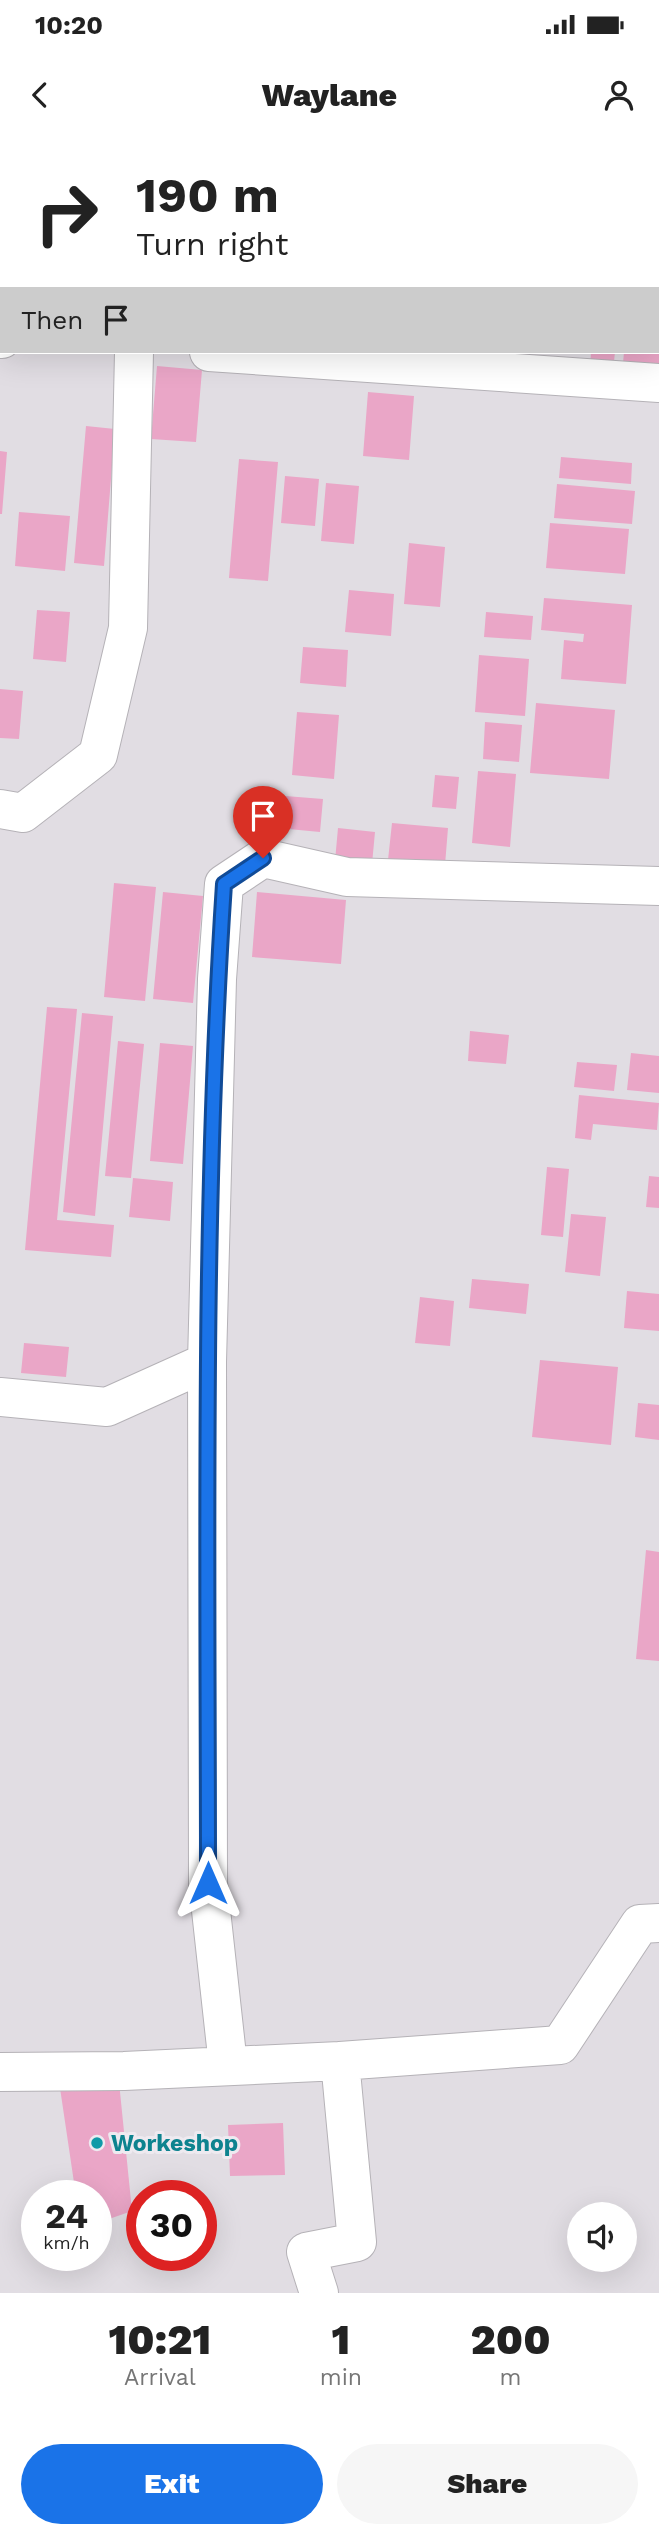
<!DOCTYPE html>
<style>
:root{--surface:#fff;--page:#f6f6f6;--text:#222;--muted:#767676;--accent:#1a73e8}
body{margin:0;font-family:"Work Sans",sans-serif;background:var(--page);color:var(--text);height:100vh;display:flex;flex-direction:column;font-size:26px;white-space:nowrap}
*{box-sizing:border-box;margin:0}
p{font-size:23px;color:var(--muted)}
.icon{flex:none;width:38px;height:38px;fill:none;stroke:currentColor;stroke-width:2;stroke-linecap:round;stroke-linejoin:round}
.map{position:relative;height:2153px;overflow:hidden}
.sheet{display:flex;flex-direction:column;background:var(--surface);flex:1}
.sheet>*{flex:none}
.banner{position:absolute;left:0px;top:0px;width:660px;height:214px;box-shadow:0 7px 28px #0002;background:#fff;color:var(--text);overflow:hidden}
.controls{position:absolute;left:567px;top:2062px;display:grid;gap:14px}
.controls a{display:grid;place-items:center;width:70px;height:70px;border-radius:50%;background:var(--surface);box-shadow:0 7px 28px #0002;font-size:35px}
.speed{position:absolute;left:21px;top:2040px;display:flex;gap:14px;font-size:35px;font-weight:700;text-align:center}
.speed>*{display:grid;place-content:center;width:91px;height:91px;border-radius:50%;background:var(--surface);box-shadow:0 7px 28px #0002;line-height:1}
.speed small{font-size:18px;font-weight:400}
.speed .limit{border:10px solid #d22;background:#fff;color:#111}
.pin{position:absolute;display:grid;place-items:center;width:60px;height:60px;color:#fff;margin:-72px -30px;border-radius:50% 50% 50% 0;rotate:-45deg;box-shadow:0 0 7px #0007}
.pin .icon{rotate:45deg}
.me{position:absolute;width:77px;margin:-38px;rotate:0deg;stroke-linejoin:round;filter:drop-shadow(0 0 5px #0008)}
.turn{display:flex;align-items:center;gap:24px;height:147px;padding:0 21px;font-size:32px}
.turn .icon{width:91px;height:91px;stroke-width:2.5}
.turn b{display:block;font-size:49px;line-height:60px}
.then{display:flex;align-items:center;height:66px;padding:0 21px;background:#0003;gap:14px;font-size:26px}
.eta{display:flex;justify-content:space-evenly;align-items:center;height:119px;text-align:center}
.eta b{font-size:42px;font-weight:800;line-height:49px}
.button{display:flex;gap:14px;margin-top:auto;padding:14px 21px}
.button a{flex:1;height:80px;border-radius:42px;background:var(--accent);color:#fff;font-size:28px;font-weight:800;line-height:80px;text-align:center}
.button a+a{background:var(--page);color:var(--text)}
.status{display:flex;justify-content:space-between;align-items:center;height:49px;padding:0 35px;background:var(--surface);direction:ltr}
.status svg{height:19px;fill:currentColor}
header{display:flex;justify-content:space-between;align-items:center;height:91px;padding:0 21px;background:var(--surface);font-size:32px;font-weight:800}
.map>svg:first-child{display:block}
.building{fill:#eaa6c7}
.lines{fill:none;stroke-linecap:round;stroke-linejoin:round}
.street-casing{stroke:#b5b2b7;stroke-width:40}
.street{stroke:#fff;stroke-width:38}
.route-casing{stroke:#114b97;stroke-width:18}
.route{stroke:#1a73e8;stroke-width:12}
.culture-dot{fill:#0f9aa8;stroke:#eeeaf0;stroke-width:2.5}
.labels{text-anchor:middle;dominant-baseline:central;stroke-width:6;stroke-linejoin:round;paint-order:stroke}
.culture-label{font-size:23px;font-weight:bold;fill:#0d838f;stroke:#eeeaf0;text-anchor:start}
</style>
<div class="status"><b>10:20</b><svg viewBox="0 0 49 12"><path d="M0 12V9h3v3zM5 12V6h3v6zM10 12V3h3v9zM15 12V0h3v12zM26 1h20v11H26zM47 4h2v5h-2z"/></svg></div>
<header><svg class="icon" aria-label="back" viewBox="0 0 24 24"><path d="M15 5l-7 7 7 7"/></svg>Waylane<svg class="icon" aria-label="person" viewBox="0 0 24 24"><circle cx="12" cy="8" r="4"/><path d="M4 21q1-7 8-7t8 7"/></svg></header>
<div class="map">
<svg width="659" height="2153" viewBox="0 0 659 2153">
<rect width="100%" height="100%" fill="#e1dde3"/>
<!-- building -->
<path class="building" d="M591,212H615L613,231L590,229Z
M624,212H659V226L623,223Z
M157,226L202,230L196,302L151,299Z
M368,252L414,256L409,320L363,316Z
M86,286L115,289L104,426L74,423Z
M0,311L7,312L2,374H0Z
M561,317L632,323L631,344L559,338Z
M239,319L278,322L268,441L229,438Z
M285,336L319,339L315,386L281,383Z
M326,343L359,346L354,404L321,401Z
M557,344L635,351L632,384L554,378Z
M19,372L70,376L65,431L15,426Z
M550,383L629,389L625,434L546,428Z
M409,403L445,407L440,467L404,464Z
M349,450L394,454L391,496L345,492Z
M544,458L632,465L626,544L561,539L564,500L583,502L584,494L541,490Z
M37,470L70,472L66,522L33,519Z
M486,472L533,476L531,500L484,497Z
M303,507L348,510L346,547L300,543Z
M479,515L529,519L525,576L475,572Z
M0,549L23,551L19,599L0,598Z
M536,563L615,570L609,639L530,633Z
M297,572L339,575L334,639L292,635Z
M485,582L522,585L519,622L483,619Z
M478,631L516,634L510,707L472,703Z
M435,635L459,637L456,669L432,667Z
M260,654L323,659L320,692L257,686Z
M392,683L448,688L445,725L388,720Z
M338,688L375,692L372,724L335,721Z
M114,743L156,747L145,861L104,857Z
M163,752L203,756L193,863L153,859Z
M257,752L346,760L341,824L252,817Z
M47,867L77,869L57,1080L114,1085L111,1117L25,1110Z
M82,873L113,876L95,1076L63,1072Z
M470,891L509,895L506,924L468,921Z
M118,901L144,904L131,1038L105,1036Z
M160,903L193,906L183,1024L150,1021Z
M631,913L659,916V953L627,950Z
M577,922L617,925L614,951L574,947Z
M579,955L659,963L657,990L593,984L591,1000L575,998Z
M547,1027L569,1029L563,1097L541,1095Z
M649,1036L659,1037V1068L646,1067Z
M133,1038L173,1042L170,1081L129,1077Z
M571,1074L606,1077L600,1136L565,1132Z
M472,1139L529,1144L526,1174L469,1168Z
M627,1151L659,1154V1191L624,1188Z
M420,1157L454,1161L450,1206L415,1203Z
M24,1203L69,1207L66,1237L21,1233Z
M540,1220L618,1227L611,1305L532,1297Z
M638,1263L659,1265V1300L635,1297Z
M646,1410L659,1412V1521L636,1519Z
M119,1942L132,2071L109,2079H96V2056H76L60,1948Z
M283,1983L285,2035L230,2036L228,1985Z"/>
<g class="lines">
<defs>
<path id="street" d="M0,199H2
M209,212L659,243
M0,669L23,673L98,615L128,488L134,212
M0,1257L107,1267L207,1222
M228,1925L208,1743L207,1222L217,839L224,744L263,718L347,737L659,746
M0,1932L124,1931L340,1921L560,1905L640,1784L659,1783
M319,2153L306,2112L357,2102L340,1921"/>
</defs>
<!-- street casing -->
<use href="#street" class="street-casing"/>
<!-- street -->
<use href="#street" class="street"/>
</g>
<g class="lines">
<defs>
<path id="route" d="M208,1743C208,1410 202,1076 224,744L263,718"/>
</defs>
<!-- route casing -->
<use href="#route" class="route-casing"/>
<!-- route -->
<use href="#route" class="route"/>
</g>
<!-- markers -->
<circle class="culture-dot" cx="97" cy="2003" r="7"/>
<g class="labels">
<!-- culture labels -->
<g class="culture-label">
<text x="111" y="2003">Workeshop</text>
</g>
</g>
</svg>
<div class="controls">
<a><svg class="icon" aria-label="sound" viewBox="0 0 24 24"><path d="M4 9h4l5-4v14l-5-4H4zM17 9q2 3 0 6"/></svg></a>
</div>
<div class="speed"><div>24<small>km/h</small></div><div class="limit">30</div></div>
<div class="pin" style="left:263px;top:718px;background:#d93025"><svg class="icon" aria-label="arrive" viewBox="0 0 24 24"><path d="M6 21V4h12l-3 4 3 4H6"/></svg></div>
<svg class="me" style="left:208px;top:1743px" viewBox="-20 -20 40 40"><path d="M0-17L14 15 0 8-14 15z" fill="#1a73e8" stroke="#fff" stroke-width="4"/></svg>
<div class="banner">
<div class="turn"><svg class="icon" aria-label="right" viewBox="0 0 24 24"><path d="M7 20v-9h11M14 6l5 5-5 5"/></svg><div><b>190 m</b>Turn right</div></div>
<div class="then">Then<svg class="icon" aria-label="arrive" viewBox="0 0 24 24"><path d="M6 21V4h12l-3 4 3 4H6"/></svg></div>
</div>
</div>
<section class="sheet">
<div class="eta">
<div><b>10:21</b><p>Arrival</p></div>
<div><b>1</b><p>min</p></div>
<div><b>200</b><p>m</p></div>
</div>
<div class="button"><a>Exit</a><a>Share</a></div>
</section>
